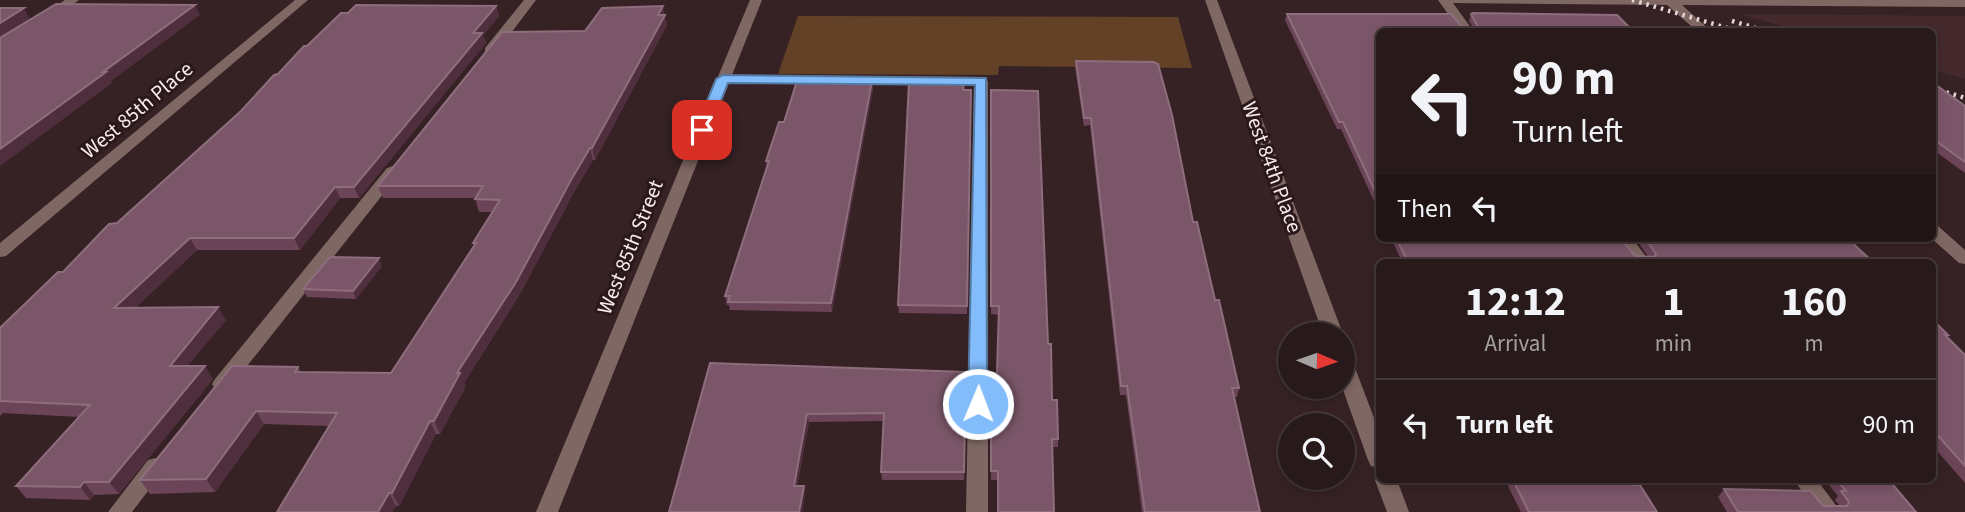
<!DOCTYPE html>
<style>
:root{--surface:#281a1b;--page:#302324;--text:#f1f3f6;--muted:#a5a1a3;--line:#44383a}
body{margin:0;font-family:"Source Sans 3",sans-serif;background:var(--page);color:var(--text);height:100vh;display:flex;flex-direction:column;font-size:26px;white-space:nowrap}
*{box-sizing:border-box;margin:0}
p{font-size:23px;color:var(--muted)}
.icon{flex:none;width:38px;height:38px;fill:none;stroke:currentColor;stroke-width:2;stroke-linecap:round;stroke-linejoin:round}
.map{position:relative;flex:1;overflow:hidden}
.panel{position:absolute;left:1376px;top:259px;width:560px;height:224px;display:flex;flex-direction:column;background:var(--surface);border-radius:10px;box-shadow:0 4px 10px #0003,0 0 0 2px var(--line)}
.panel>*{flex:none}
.guide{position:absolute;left:1376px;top:28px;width:560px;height:214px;border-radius:10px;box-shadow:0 4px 10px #0003,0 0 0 2px var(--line);background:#281a1b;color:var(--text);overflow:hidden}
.needle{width:46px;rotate:92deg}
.fabs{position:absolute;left:1278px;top:322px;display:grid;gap:14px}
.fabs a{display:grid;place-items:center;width:77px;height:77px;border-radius:50%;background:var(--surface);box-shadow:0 4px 10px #0003,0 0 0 2px var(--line);font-size:35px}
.pin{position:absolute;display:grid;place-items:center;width:60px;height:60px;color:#fff;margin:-30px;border-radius:14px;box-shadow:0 4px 10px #0006}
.me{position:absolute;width:77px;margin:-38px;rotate:1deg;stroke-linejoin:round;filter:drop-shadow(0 0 5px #0008)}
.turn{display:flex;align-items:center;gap:24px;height:147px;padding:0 21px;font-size:32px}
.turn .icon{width:91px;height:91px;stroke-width:2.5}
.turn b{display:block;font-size:49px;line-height:60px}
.then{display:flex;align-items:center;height:66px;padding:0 21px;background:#0003;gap:14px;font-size:26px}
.eta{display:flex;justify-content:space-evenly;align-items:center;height:119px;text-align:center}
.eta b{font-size:42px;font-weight:700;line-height:49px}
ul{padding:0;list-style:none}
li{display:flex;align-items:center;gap:21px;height:91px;padding:0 21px;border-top:2px solid var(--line)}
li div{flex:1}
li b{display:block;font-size:26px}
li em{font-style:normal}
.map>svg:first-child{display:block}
.built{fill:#44292d}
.green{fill:#634126}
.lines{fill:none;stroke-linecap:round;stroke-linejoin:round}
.minor{fill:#7f6863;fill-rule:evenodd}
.rail{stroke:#e5d6d7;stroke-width:4.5;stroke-dasharray:2.5 5;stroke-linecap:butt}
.wall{fill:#6b4458}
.shaded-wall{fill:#4f2f3d}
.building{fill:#7a5668;stroke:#8e6d7d;stroke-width:2}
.route{fill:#83bcfb;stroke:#557aa3;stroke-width:2}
.labels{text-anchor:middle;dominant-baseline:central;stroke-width:6;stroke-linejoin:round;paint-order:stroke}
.street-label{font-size:21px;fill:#f9ebec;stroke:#2b181b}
</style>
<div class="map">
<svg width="1965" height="512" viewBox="0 0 1965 512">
<rect width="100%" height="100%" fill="#362224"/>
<!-- built -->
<path class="built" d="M1739,14L1965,16V79L1932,70V32L1799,31Z"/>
<!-- green -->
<path class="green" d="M798,16L1178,17L1192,68L999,66L998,75L778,74Z"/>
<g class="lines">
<!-- minor -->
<path class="minor" d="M65,0H79L51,20H43V14Z
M295,0H308L6,256L0,257V243Z
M524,0H536L495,54H485V48Z
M750,0H762L732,75L981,77L988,81V512H966L974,85L729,83L558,512H536Z
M1205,0H1217L1343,334L1342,335L1323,334Z
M1438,0H1965V7L1682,5L1712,32H1698L1667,5L1453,3L1474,32H1461Z
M393,166L401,171L399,174L229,389H215L212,384L215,379L387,168Z
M1932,225L1938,226L1965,250V264L1959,263L1931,238Z
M1614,238H1632L1650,262H1633Z
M1342,353L1349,355L1352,360L1379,431V468L1371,466L1368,460L1342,387Z
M156,458L164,460L167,466L132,512H108L148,460Z
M1379,474V480H1397L1409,512H1387L1375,480Z
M1794,480H1817L1841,512H1817Z"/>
<!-- rail -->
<path class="rail" d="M1632,0L1741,32
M1732,21L1769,32
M1932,88L1965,98"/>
</g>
<!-- wall -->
<path class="wall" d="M496,6L499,16L483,35L486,43L359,198H340L300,250H197L135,308L226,320L187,366L213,379L119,494L94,495L90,500L26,498L16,486L79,417L3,413L0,416V328L241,111L307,46Z
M1287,14L1463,28L1473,27L1469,21L1471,14L1634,32H1379V212L1341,129H1337L1285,20Z
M664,15L667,25L595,160H593L574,192L520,294L464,383L466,386L440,434H436L399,506H396L392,512H277L329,426L264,424L215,492L150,494L140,480L298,367L301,372L391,373L474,246L473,243L492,212H479L475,198H383L378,186L585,31Z
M1076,61L1193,222L1215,300L1239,388L1237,397H1234L1260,512H1142L1126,395H1120L1090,125L1084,126L1075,68Z
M872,81L873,89L832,312L730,310L729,305H727L725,296L767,169L766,161L784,122Z
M1932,82L1965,106V173L1932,149Z
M964,90H971L967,314L899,313L898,305Z
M991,90L1048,344L1052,400L1058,439V447H1052L997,480H991V373H997L999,315L991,314Z
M1391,238H1620L1635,256H1648L1635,238H1847L1873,262H1402Z
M382,266L356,299L307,297L303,289Z
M1932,319L1948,335L1947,337L1965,355V483L1932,445Z
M710,363L966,372L964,480H882L881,472L884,421L809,422L797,486H804L805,494L802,512H669Z
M1505,480H1631L1657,512H1521Z
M1825,480H1889L1916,512H1727L1718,497L1724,489L1823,506H1840L1835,500L1838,496Z"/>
<!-- shaded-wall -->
<path class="shaded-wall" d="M195,5L200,15L111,81L112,83L0,166V149L103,72Z
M496,6L499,16L483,35L486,43L359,198L354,187L473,33Z
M663,6L667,25L595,160L592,148Z
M24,8L30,19L0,37V23Z
M872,81L873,89L832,312L831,303Z
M590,148L593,160L574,192L520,294L464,383L466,386L440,434L434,421L457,373Z
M335,187L340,198L300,250L294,238Z
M190,238L197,250L122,320L114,308Z
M379,258L382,266L356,299L353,291Z
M218,307L226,320L177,378L170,366Z
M205,366L213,379L119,494L109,482Z
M256,411L264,424L215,492L206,479Z
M807,414L809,422L795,494L794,486Z
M430,421L436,434L399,506L392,493Z
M84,482L94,495L90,500L80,487Z
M804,486L805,494L802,512H799Z
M389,493L396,506L392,512H378Z"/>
<!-- building -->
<path class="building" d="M56,4L195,5L103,72H106L0,149V38Z
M356,5L496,6L473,33H482L354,187H335L294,238H190L114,308L218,307L170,366H205L109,482H84L80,487L16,486L90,405L0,401V328L58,272H63L109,224L117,223L241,111L274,75L278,74L304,46H307L341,13H348Z
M663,6L658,15H665L592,148H590L571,180L516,282L457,373H460L434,421H430L392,493H389L378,512H277L337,413L256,411L206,479L140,480L232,366L298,367L295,372L391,373L476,243H473L500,200L475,199L483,186H378L502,32L585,31L602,8Z
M0,8H24L0,23Z
M1473,13L1617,15L1634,32H1379V200L1343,122H1339L1287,14H1451L1463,28L1478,27L1471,14Z
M1076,61L1153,62L1158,64L1172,115L1193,222H1197L1215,300H1219L1239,388H1232L1260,512H1145L1127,386H1121L1091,118H1084Z
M797,81H872L831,303L728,302L730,296H725L769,161H766L779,122H784Z
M909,82H964L963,90H971L967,306L898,305Z
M1932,82L1965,106V162L1932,138Z
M991,90L1038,91L1048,344H1051L1052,400H1057L1058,439H1052L1054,512H998V471H991V373H997L999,306H991Z
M1396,238H1620L1635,256L1654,257L1656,254L1645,238H1847L1873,262H1408Z
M330,257L379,258L353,291L303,289Z
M1932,319L1948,335H1945L1965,355V466L1932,429Z
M710,363L966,372L964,472H881L884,413L807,414L794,486H804L799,512H669Z
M1513,480H1631L1634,485H1640L1657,512H1529Z
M1837,480H1889L1916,512H1738L1724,489L1811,491L1823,506H1847L1849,502L1841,491H1846Z"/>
<!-- route -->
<path class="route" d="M723,75L986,78L987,404L984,409H971L968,404L975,85L728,83L709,130L702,134L697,133L695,130L716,79Z"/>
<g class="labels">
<!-- street labels -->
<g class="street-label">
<text transform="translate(137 110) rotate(-40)">West 85th Place</text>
<text transform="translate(1272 167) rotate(70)">West 84th Place</text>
<text transform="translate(630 247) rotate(-68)">West 85th Street</text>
</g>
</g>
</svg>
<div class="fabs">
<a><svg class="needle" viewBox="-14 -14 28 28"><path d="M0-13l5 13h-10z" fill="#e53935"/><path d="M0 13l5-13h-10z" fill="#a5a1a3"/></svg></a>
<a><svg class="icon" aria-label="search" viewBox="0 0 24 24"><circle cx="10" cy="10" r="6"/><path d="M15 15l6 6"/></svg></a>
</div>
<div class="pin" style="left:702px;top:130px;background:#d93025"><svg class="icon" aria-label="arrive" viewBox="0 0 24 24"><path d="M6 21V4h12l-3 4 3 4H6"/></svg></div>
<svg class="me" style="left:978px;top:404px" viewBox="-20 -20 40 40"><circle r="17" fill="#83bcfb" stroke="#fff" stroke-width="3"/><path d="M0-11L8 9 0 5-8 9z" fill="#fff"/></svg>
<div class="guide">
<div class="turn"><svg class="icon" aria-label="left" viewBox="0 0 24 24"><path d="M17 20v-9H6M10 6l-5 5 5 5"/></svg><div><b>90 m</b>Turn left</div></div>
<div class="then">Then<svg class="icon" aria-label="left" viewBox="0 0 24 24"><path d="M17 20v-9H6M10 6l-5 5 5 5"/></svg></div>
</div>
<section class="panel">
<div class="eta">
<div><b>12:12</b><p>Arrival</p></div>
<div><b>1</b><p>min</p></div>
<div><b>160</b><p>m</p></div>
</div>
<ul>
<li><svg class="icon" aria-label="left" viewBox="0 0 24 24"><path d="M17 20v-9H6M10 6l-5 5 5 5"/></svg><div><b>Turn left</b></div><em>90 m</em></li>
</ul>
</section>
</div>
